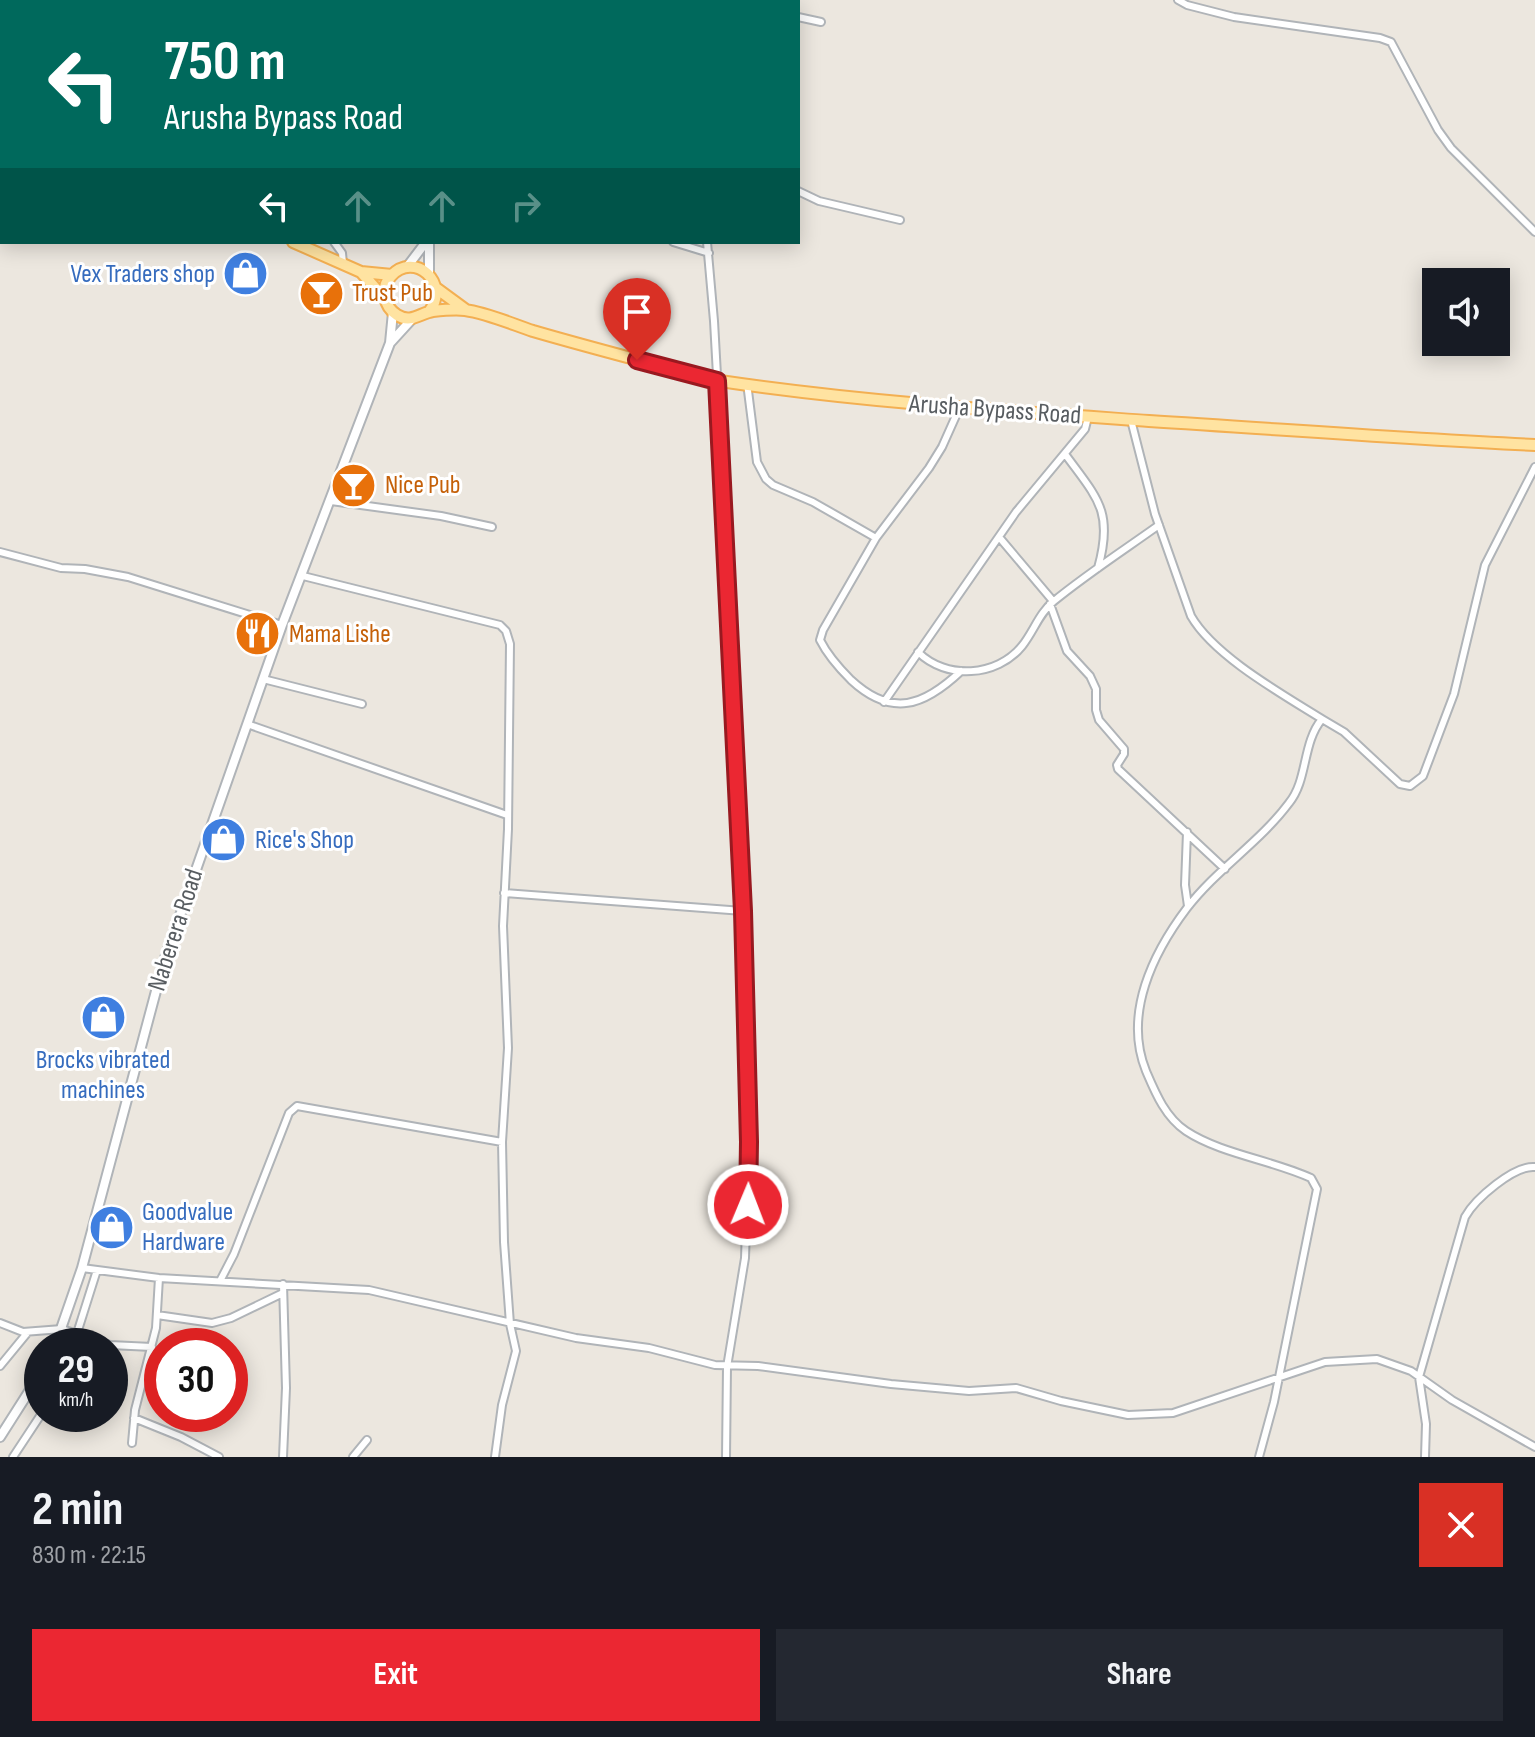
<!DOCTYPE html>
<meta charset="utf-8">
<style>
:root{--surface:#171b24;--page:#242831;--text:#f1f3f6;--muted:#9ea1a6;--accent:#eb2732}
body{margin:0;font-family:"Sofia Sans Condensed",sans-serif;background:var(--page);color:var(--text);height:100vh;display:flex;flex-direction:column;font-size:30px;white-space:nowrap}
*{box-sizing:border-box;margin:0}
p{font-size:26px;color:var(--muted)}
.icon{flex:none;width:44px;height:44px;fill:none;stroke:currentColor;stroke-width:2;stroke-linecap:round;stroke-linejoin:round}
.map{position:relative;height:1457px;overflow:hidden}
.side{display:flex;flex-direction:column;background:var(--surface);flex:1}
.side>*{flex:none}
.hud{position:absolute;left:0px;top:0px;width:800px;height:244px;box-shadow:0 4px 20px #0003;background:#00695c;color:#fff;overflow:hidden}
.tools{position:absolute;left:1422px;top:268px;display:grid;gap:16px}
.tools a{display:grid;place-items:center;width:88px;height:88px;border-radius:0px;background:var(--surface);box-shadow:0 4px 20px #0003;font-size:40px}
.speed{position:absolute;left:24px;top:1328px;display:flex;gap:16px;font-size:40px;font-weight:700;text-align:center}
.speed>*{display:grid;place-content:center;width:104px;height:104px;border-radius:50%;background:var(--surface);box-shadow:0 4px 20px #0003;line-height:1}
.speed small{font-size:20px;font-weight:400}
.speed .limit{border:12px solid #d22;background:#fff;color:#111}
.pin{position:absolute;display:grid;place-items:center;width:68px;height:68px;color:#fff;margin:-82px -34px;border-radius:50% 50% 50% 0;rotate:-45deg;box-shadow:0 0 8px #0007}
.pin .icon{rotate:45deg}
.me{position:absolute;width:88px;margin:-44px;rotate:1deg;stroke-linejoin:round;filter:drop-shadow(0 0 6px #0008)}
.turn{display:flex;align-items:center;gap:28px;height:168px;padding:0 32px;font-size:36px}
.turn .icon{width:104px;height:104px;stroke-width:2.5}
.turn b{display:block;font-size:56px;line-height:68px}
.lanes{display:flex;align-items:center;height:76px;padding:0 32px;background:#0003;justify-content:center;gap:40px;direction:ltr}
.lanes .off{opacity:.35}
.round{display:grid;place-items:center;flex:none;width:84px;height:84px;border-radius:0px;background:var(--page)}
.overview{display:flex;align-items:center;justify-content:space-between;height:136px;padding:0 32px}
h1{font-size:48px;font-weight:700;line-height:60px}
.primary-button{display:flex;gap:16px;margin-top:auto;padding:16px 32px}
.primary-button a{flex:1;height:92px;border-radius:0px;background:var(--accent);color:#fff;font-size:32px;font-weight:700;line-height:92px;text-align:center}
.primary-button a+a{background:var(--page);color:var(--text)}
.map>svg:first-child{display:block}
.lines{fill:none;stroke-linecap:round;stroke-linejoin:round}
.minor-casing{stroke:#b0b4b8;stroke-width:10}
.tertiary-casing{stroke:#b0b4b8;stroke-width:12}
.primary-casing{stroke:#f3af52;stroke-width:14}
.minor{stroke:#fff;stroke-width:6}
.tertiary{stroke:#fff;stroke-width:8}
.primary{stroke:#ffe3a1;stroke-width:10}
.route-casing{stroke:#991920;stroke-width:20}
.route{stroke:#eb2732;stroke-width:14}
.labels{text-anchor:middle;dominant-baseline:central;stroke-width:6;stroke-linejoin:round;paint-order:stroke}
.shop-label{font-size:26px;fill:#366cbe;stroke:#fff;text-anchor:start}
.food-label{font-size:26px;fill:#c56008;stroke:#fff;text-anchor:start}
.street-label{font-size:26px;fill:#585d61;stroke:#fff}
</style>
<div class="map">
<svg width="1535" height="1457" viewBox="0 0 1535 1457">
<rect width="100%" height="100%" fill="#ece7df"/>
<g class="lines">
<defs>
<path id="minor" d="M179,0L180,2
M664,0V2
M1178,0L1187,5L1234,17L1380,38L1391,42L1438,130L1451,148L1535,232
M798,17L821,22
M798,191L819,201L900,220
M334,242L342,253L343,263
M673,242L709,253
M707,242L714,321L731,628L743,911L749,1142L745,1258L727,1367L726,1457
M747,383L757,462L766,479L773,485L813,502L876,538
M959,409L942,447L929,468L876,538L823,630L820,640C828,656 839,668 851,680C892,718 924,706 961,671
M1131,420L1155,514L1191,616C1214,656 1282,694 1322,719
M1065,454C1097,498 1114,511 1098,568
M331,501L441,516L492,527
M999,537L1053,601
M0,552L61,568L85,569L128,577L282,625
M303,576L500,625L506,631L510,644L508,829L503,926L508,1048L502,1142L504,1242L510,1324L516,1351L502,1405L495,1457
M1050,604L1067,651L1090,676L1096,689V710L1099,720L1124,749V754L1117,765L1118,769L1225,869
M918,652C946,680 997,677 1022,646C1034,631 1039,613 1054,601C1087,574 1124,550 1159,525
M263,679L362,704
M884,702L1016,512L1085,429L1088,417
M247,724L507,815
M1187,832L1185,885L1188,906
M504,893L743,911
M82,1268L159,1278L369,1290L576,1338L649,1348L715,1365L758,1366L891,1384L969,1391L1016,1388L1061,1401L1128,1415L1173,1413L1325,1362L1377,1359L1411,1371L1452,1400L1535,1447
M220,1281L234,1254L289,1113L297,1106L502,1142
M157,1315L212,1323L231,1318L283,1293
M0,1323L23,1332L62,1329L110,1345L152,1347
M73,1346L97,1270
M0,1366L28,1332
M134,1418L181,1437L219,1457
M132,1443L135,1410L156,1328L159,1278
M13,1457L42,1413
M283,1457L286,1388L283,1284
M353,1457L367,1440
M1259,1457L1274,1402L1317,1189L1311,1178C1272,1160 1221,1154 1186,1131C1165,1117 1155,1092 1146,1071C1123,1014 1153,953 1187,908C1217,869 1260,842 1289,803C1308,780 1302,743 1322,719L1344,732L1400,784L1410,786L1423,776L1454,694L1485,565L1535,467
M1425,1457L1426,1424L1419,1377L1465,1217C1475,1199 1514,1165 1535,1167"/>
<path id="tertiary" d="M518,2L519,0
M407,267L426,242
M429,274V242
M391,342L412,319
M55,1346L82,1268L164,961L282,625L390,343L393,312
M0,1437L42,1371"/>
<path id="primary" d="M0,125L2,126
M293,242L361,272L392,275
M361,272L385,299
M436,288L466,310
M429,312C451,282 414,251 391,276C380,288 384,307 397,315C411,324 420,313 433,311C443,310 456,309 465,310C487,313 512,324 533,331C574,343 616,354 657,365C678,370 699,378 720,381C862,402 1005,411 1149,421C1278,429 1406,439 1535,445"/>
</defs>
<!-- minor casing -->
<use href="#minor" class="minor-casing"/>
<!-- tertiary casing -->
<use href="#tertiary" class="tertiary-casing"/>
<!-- primary casing -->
<use href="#primary" class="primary-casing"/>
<!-- minor -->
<use href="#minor" class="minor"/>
<!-- tertiary -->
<use href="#tertiary" class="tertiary"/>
<!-- primary -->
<use href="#primary" class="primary"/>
</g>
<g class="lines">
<defs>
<path id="route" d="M637,360L717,381L743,911L749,1142L748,1205"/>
</defs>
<!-- route casing -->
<use href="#route" class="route-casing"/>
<!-- route -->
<use href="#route" class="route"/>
</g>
<!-- icons -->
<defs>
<symbol id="shop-disc" viewBox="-11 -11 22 22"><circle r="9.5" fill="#3f7fe0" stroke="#fff"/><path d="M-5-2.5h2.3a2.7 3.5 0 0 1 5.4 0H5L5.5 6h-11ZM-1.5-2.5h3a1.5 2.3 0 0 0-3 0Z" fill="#fff"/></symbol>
<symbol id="bar-disc" viewBox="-11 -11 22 22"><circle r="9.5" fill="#e8710a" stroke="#fff"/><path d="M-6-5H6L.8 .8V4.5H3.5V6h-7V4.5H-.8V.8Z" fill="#fff"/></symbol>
<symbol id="restaurant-disc" viewBox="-11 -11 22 22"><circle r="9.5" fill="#e8710a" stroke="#fff"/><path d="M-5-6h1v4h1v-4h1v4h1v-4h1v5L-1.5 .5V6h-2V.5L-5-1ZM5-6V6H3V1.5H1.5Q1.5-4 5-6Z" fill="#fff"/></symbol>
</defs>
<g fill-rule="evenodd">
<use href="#shop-disc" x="220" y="248" width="51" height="51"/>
<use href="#bar-disc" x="296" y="268" width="51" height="51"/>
<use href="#bar-disc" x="328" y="460" width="51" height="51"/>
<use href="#restaurant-disc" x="232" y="608" width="51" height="51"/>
<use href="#shop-disc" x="198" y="814" width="51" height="51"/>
<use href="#shop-disc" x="78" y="992" width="51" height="51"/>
<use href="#shop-disc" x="86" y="1202" width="51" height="51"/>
</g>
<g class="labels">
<!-- shop labels -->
<g class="shop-label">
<text x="215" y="274" text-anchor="end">Vex Traders shop</text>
<text x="255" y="840">Rice's Shop</text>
<text x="103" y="1060" text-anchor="middle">Brocks vibrated<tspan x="103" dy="30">machines</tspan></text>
<text x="142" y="1212">Goodvalue<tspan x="142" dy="30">Hardware</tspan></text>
</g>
<!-- food labels -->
<g class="food-label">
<text x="352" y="293">Trust Pub</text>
<text x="385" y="485">Nice Pub</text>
<text x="289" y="634">Mama Lishe</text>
</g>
<!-- street labels -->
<g class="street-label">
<text transform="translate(995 410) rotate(4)">Arusha Bypass Road</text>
<text transform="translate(176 930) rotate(-72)">Naberera Road</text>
</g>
</g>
</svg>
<div class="tools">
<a><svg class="icon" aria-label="sound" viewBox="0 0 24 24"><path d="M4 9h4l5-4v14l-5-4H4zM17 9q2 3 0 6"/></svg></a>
</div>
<div class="speed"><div>29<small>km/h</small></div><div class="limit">30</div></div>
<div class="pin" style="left:637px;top:360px;background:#d93025"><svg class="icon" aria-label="arrive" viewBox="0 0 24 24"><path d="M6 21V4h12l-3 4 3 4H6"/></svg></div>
<svg class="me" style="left:748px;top:1205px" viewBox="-20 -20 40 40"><circle r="17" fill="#eb2732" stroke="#fff" stroke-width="3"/><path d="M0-11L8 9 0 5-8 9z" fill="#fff"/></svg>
<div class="hud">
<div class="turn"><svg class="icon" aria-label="left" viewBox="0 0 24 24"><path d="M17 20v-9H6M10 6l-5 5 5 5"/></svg><div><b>750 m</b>Arusha Bypass Road</div></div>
<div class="lanes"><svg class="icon" aria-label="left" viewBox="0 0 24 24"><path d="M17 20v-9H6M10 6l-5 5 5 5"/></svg><svg class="icon off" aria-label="ahead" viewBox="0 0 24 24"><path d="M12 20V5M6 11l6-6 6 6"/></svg><svg class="icon off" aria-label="ahead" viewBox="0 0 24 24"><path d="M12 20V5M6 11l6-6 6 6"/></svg><svg class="icon off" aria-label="right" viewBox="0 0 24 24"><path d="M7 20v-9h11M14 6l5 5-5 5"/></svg></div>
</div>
</div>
<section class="side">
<div class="overview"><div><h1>2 min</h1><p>830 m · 22:15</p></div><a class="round" style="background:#d93025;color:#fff"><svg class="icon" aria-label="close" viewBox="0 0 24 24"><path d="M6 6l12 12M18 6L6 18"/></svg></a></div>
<div class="primary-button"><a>Exit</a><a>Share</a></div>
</section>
